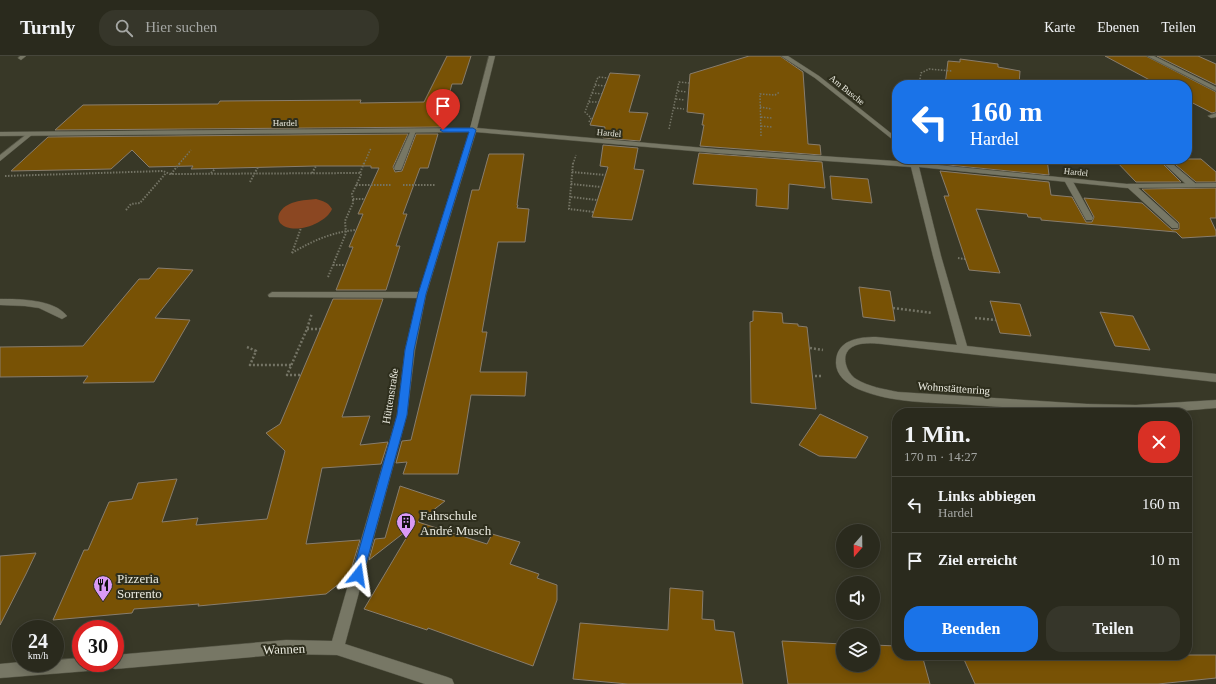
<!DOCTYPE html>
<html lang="de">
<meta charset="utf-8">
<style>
:root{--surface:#2a2a1d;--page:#36362a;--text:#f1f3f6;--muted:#a5a7a4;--line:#46463b;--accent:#1a73e8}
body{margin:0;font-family:"Times New Roman",serif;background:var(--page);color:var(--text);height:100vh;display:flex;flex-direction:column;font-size:15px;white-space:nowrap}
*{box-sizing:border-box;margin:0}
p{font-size:13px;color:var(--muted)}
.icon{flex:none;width:22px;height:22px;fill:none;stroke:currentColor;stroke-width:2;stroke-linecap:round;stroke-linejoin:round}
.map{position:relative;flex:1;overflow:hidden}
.side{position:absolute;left:892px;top:352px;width:300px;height:252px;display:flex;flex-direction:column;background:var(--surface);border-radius:16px;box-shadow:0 2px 10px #0003,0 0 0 1px var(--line)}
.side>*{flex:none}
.guide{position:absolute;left:892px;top:24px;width:300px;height:84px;border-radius:16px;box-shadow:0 2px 10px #0003,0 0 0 1px var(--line);background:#1a73e8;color:#fff;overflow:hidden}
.needle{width:26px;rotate:200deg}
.tools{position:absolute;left:836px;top:468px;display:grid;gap:8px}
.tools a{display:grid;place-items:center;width:44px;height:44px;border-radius:50%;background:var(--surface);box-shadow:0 2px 10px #0003,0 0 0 1px var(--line);font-size:20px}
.speed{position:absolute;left:12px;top:564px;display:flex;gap:8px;font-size:20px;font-weight:700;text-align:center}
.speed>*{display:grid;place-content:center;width:52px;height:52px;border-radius:50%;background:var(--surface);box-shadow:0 2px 10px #0003,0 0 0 1px var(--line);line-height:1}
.speed small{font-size:10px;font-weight:400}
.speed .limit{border:6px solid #d22;background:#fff;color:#111}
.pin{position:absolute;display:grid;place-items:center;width:34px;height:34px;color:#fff;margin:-41px -17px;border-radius:50% 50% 50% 0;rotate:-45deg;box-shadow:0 0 4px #0007}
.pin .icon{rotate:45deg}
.me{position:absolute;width:44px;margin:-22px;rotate:15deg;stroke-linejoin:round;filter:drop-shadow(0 0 3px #0008)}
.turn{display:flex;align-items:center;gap:14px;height:84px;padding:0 12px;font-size:18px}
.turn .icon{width:52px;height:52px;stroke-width:2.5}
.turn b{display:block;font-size:28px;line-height:34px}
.round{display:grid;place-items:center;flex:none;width:42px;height:42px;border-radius:16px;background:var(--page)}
.headline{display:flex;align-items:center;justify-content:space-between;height:68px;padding:0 12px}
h1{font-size:24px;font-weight:800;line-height:30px}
.cta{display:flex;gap:8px;margin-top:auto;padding:8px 12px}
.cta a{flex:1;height:46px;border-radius:16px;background:var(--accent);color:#fff;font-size:16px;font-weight:800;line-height:46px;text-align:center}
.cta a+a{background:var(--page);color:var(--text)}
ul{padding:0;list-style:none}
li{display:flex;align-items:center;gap:12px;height:56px;padding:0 12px;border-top:1px solid var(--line)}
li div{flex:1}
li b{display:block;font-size:15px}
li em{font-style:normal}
header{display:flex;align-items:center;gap:24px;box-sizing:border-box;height:56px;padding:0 20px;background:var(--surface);border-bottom:1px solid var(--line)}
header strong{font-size:19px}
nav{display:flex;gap:22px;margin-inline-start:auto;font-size:14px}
.search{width:280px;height:36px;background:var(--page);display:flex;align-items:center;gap:10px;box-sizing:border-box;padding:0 14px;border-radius:16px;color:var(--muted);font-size:15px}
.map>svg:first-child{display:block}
.green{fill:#8b4722}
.building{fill:#785205;stroke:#887d6d}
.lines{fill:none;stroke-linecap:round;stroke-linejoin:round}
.lane-casing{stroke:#545445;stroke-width:1}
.street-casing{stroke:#545445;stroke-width:1}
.path-far2{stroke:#747465;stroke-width:1.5;stroke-dasharray:1.5 1.5;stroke-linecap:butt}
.path-far1{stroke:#747465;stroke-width:2;stroke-dasharray:1.5 1.5;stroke-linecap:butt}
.path{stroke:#747465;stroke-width:2.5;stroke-dasharray:2 2;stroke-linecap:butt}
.lane{fill:#777765;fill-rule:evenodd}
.street{fill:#777765;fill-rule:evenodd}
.route{fill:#1a73e8;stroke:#114b97}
.labels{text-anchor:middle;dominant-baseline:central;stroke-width:4;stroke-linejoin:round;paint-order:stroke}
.far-street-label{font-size:9px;fill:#eaeadf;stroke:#2e2e1d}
.street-label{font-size:11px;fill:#eaeadf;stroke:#2e2e1d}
.near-poi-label{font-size:13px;fill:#eaeadf;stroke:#2e2e1d;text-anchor:start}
.near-street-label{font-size:13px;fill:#eaeadf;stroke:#2e2e1d}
</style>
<header>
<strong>Turnly</strong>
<div class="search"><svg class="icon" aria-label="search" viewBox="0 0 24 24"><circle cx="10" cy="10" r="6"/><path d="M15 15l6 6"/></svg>Hier suchen</div>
<nav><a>Karte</a><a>Ebenen</a><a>Teilen</a></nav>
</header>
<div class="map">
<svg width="1216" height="628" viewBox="0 0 1216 628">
<rect width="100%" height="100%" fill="#383827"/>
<!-- green -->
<path class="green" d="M316,143C323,145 328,146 332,153C326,168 292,180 280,167C278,164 278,161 279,158C285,145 304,144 316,143Z"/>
<!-- building -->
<path class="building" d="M447,0H471L462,28H452L440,71L55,74L83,49L218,48L220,45L361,44L360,47L424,46Z
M749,0H780L803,16L808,88L820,89L821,99L700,90L704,69H702L704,58L687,56L690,18Z
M1105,0H1146L1216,36V56L1212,57L1187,44V29H1159Z
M1157,0H1198L1216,8V29Z
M960,3L998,8V11L1020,15L1019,29H945L948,5L960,6Z
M610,17L640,19L629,56L648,57L640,85L603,82L605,71L590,69Z
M408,78L393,111L395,116L402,115L416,78H438L428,112H420L403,158H407L396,190H400L386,234H336L353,191H349L363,158H358L379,112H371V110H316L191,113L193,110L149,111L132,94L111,113L11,115L48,81Z
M603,89L638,92L634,113L644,114L632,164L592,161L608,111L600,110Z
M699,97L822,106L825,132L789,128L788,153L756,150L757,133L693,128Z
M489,98H524L517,149H518L517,152L529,153L525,186H498L482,276H487L480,316H527L525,340L471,339L458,418H403L407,406L396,407L402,385L411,384L472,134H479Z
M937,103H1047L1049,119L938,108Z
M1114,103H1158L1181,126H1136Z
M1169,103H1201L1216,116V126H1196Z
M940,115L1049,126L1051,139L1072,141L1086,166H1092L1094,161L1084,142L1142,147L1172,174L1179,173V167L1142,133L1216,132V162H1210L1216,175V180L1182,182L1176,176L1041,164V162L1028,161L1027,158L976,153L1000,217L969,214L944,140H949Z
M830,120L868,123L872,147L832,143Z
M158,212L193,214L155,262L190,264L154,326L83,327L88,320L0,321V291L83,290L139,223H149Z
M859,231L890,235L895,265L863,261Z
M333,243H383L342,361L370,360L360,389L388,386L381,408L322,412L306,488L360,484L349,520L326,538L198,550L199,548L134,553L132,557L53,564L84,494H88L109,446L132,443L138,427L177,423L162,466L198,462L196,469L267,463L285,395L266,377L280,368Z
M990,245L1020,248L1031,280L1000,277Z
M753,255L782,257L783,267L798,268V270L807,271L816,353L751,347L750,266L753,265Z
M1100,256L1133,260L1150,294L1115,290Z
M820,358L868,381L856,402L819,400L799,389Z
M400,430L445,445L418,466L487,488L492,478L520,486L510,508L539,518L537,522L557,529V544L533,610L428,572L427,574L364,553L414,469L369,504L375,483L385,482Z
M36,497L26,518L0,569V500Z
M670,532L703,535L702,563L714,564L715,574L734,576L743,628H628L573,623L580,567L668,574Z
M782,585L843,588V609H873V589L897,590V599H922L930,628H788Z
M962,599H1216V622L1158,628H975Z"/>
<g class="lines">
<defs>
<path id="lane" d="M1216,57V61L1211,62L1208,60Z
M411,74L416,75L402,112L401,114H395L394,112Z
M28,77L33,78L0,105V99Z
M1159,103H1167L1195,127V131H1189Z
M1065,122H1068L1072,124L1093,162L1092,164H1086L1085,162L1064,124Z
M1128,128H1134L1178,168V172H1172L1128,132Z
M272,236H422L426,239L422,242L269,241L268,239Z"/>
<path id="street" d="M20,0H26L21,4L18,2Z
M489,0H495L477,72L716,93L910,106L909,103H917L918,107L1127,128L1216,127V131L1127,132L919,111L941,200L967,290L1216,318V326L882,288C873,287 860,286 852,291C839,299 847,317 856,323C869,331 884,333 898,336L1087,348L1136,349L1216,344V352C1189,354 1162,357 1134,357C1080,357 1026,352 971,349C934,346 893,348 858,333C847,328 836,319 836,307C836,284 858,281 876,281L957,289L933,200L911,111L716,97L476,76L426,239L415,294L407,359L345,588L447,621L452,623L454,628H425L337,599L286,598L115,613L110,611L108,607H115V599L286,584L332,585L397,359L405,294L418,239L469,76L0,80V76L470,72Z
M781,0H788L819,20L897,82V87L815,22Z
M1147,0H1154L1216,31V35Z
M0,243C19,243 54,243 67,260L62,263L39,252L25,250L0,249Z
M81,602V607H107L105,612L100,614L0,622V608L21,606L55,607V604Z"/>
</defs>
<!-- lane casing -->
<use href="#lane" class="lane-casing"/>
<!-- street casing -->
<use href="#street" class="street-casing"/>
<!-- path-far2 -->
<path class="path-far2" d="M595,29L605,30
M919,29L921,17L929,13L952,15
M678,35L687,36
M592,37L602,38
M676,43L685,44
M589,46H599
M760,51L772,53
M674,52L684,53
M761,61L772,62
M589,66L591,62L585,56L598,21L608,22
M761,70L772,71
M669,73L679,26L689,27
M761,80L760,38L775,39L780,36
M179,108L191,94
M364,108L371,92
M573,108L576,99"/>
<!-- path-far1 -->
<path class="path-far1" d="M364,107L360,117L361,119L352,138L353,143H365
M573,107L569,153L594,156
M572,116L605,119
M211,117L215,113
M312,117L316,110
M171,118L180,107
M5,120L163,115L170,118L360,117
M250,126L258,111
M571,128L601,131
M356,129H392
M403,129H436
M571,141L597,144
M126,154L131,148L140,147L166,117
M292,197C312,185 332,176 356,174
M292,197L301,172
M958,202L965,203
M333,209H345
M328,221L346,177L345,165L353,147V143"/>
<!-- path -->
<path class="path" d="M893,252L932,257
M975,262L996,264
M307,273H320
M247,291L256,295L250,309H291
M810,292L823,294
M300,319H287L307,273L312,257
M815,320H823"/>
<!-- lane -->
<use href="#lane" class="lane"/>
<!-- street -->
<use href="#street" class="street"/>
</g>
<!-- route -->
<path class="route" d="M473,72L476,74L426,238L414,294L407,359L363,519L362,523L358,525L353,523L352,519L397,359L405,294L418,238L469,76H443L440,74L443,72Z"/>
<!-- icons -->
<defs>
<symbol id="building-pin" viewBox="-11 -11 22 30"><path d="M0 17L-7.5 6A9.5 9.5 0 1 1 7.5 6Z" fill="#da9af6" stroke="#2e2e1d"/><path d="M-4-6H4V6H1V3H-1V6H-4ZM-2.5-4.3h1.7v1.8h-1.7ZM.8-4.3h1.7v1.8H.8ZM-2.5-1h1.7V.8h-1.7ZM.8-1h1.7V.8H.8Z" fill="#111"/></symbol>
<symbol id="restaurant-pin" viewBox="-11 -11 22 30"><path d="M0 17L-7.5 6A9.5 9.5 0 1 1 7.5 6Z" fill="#da9af6" stroke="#2e2e1d"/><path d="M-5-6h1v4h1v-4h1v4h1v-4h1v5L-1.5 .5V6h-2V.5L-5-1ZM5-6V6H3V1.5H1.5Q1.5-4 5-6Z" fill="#111"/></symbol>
</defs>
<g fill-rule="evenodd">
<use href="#building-pin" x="395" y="455" width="22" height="30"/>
<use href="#restaurant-pin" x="92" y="518" width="22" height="30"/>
</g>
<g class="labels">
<!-- far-street labels -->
<g class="far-street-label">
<text transform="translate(847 34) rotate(39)">Am Busche</text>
<text x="285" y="67">Hardel</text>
<text transform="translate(609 77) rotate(5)">Hardel</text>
<text transform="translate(1076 116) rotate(6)">Hardel</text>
</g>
<!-- street labels -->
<g class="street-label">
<text transform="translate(954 332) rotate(4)">Wohnstättenring</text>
<text transform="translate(390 340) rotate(-81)">Hüttenstraße</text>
</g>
<!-- near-poi labels -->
<g class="near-poi-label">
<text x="420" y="459">Fahrschule<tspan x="420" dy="15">André Musch</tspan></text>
<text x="117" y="522">Pizzeria<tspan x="117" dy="15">Sorrento</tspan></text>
</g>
<!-- near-street labels -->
<g class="near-street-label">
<text transform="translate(284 593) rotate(-2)">Wannen</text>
</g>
</g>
</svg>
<div class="tools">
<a><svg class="needle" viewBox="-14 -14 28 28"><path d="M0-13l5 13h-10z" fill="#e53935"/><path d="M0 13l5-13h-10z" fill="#a5a7a4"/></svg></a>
<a><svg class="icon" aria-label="sound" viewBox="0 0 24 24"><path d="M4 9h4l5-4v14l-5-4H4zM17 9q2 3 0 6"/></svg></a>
<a><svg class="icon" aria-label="layers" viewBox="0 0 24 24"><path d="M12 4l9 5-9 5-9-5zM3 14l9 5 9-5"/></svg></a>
</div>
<div class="speed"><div>24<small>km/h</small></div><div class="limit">30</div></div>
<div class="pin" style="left:443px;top:74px;background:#d93025"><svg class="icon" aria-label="arrive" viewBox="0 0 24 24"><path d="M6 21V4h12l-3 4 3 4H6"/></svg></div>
<svg class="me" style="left:358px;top:519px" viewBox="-20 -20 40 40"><path d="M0-17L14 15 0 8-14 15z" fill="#1a73e8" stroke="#fff" stroke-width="4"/></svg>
<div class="guide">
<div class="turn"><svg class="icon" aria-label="left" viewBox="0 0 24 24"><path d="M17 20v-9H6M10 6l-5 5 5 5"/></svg><div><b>160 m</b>Hardel</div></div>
</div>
<section class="side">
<div class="headline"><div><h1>1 Min.</h1><p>170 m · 14:27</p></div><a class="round" style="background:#d93025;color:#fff"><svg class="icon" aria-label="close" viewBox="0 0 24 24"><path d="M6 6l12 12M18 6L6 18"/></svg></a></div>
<ul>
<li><svg class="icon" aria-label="left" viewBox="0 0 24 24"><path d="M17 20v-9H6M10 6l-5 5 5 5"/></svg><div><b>Links abbiegen</b><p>Hardel</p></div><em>160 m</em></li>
<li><svg class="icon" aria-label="arrive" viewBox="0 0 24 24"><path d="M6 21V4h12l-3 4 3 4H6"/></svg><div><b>Ziel erreicht</b></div><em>10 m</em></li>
</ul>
<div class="cta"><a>Beenden</a><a>Teilen</a></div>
</section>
</div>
